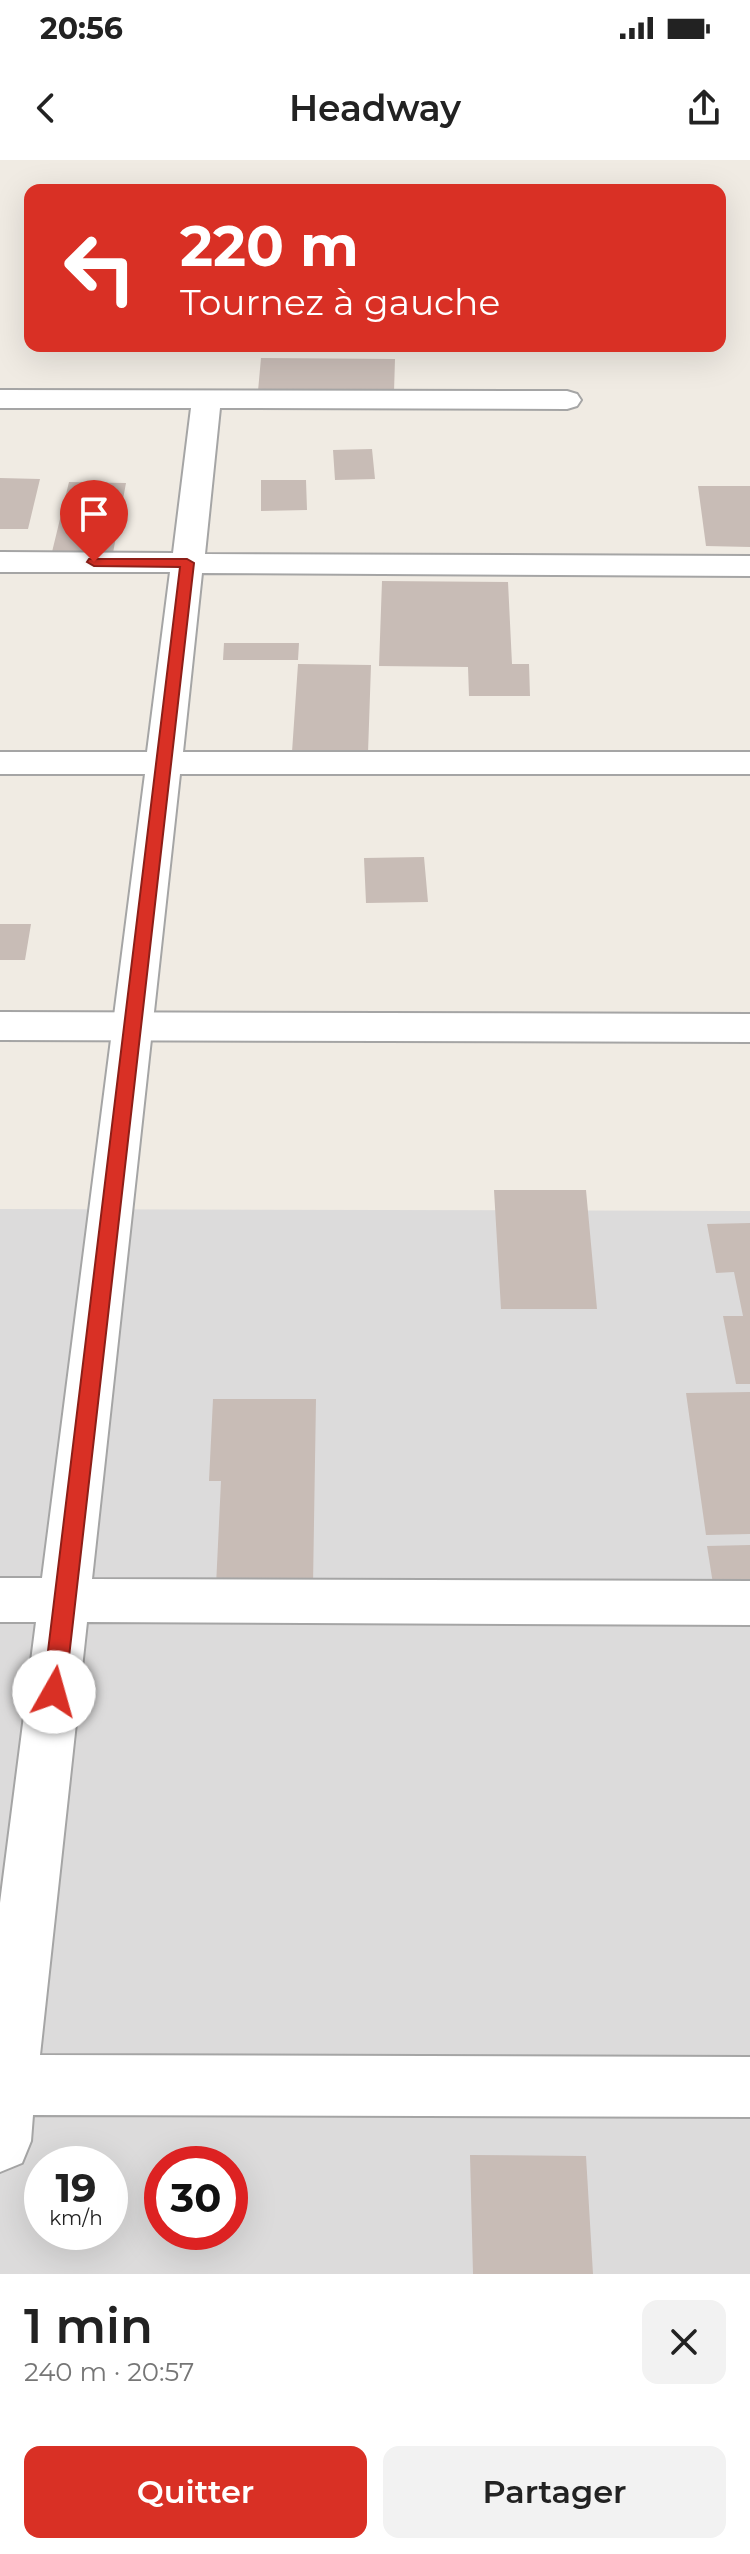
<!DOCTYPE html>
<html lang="fr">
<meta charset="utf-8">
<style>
:root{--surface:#fff;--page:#f2f2f2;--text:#222;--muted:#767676;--accent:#d93025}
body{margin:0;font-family:Montserrat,sans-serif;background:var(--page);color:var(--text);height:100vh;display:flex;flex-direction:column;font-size:30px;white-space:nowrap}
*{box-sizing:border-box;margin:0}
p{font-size:26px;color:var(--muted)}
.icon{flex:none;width:44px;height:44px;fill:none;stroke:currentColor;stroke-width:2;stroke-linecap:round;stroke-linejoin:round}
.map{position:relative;height:2114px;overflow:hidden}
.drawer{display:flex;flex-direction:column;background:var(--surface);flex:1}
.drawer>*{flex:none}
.banner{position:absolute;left:24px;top:24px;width:702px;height:168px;border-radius:16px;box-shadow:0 8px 32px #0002;background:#d93025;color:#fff;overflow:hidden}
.speed{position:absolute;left:24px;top:1986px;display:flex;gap:16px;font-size:40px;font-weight:700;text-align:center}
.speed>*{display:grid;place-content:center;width:104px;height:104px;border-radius:50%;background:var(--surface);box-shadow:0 8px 32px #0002;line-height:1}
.speed small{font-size:20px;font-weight:400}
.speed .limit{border:12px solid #d22;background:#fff;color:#111}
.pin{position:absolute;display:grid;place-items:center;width:68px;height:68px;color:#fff;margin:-82px -34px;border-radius:50% 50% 50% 0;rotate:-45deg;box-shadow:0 0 8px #0007}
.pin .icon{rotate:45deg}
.me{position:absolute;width:88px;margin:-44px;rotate:7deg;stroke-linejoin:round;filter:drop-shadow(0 0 6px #0008)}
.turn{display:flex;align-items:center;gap:28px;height:168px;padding:0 24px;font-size:36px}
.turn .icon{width:104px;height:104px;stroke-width:2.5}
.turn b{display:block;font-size:56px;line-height:68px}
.round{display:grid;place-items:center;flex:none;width:84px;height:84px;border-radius:16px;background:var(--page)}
.head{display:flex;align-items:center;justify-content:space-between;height:136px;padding:0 24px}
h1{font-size:48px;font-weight:600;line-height:60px}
.primary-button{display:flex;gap:16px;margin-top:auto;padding:16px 24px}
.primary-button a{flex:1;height:92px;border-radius:16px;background:var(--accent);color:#fff;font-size:32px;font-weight:600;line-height:92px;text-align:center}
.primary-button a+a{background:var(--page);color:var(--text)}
.status{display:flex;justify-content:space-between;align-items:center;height:56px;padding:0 40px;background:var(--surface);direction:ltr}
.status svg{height:22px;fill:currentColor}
header{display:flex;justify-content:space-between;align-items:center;height:104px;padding:0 24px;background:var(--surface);font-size:36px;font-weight:600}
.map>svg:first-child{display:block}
.residential{fill:#dcdbdb;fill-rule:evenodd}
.building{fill:#c8bcb6}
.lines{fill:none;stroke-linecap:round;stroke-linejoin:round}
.minor-casing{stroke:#a5a5a5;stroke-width:4}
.tertiary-casing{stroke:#a5a5a5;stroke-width:4}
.minor{fill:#fff;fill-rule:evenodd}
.tertiary{fill:#fff;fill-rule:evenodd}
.route{fill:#d93025;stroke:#8d1f18;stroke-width:2}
</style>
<div class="status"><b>20:56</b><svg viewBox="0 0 49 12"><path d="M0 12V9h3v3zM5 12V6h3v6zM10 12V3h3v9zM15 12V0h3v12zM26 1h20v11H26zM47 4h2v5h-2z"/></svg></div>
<header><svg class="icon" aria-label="back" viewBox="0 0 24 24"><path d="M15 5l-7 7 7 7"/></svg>Headway<svg class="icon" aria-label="share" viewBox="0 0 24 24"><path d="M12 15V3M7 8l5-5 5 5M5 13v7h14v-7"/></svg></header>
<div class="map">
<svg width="750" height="2114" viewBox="0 0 750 2114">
<rect width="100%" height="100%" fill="#f0ebe3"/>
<!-- residential -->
<path class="residential" d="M0,1049L750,1051V2114H0ZM42,2004H110V2072H42ZM162,2004H230V2072H162Z"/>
<!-- building -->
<path class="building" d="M261,198L395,199L394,232L258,231Z
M372,289L375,319L335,320L333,290Z
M0,318L40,319L28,369H0Z
M261,320H306L307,350L261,351Z
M69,322L126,323L113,393L52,392Z
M698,326H750V387L706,386Z
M382,421L508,422L512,504H529L530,536H469L468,507L379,506Z
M224,483H299L298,500H223Z
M298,504L371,505L368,593L292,592Z
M424,697L428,742L366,743L364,698Z
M0,764H31L25,800H0Z
M494,1030H586L597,1149H501Z
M750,1063V1224H736L723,1156H743L734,1112L716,1113L707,1064Z
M750,1232V1374L706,1375L686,1233Z
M213,1239H316L313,1425L216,1426L221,1321H209Z
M750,1385V1423L713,1424L707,1386Z
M470,1995L586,1996L593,2114H473Z"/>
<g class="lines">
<defs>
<path id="minor" d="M0,230L567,231L577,234L581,240L577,246L567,249L220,248L205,394L750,396V416L202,413L183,592H750V614H180L92,1419L750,1421V1465L87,1462L40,1895L750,1897V1957L33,1955L31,1981L22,2003L0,2012V1743L36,1462H0V1418H42L145,614H0V592H147L170,412H0V392L173,393L191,248H0Z"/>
<path id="tertiary" d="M0,852L750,854V882L0,880Z"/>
</defs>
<!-- minor casing -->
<use href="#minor" class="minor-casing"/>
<!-- tertiary casing -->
<use href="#tertiary" class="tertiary-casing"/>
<!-- minor -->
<use href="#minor" class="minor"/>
<!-- tertiary -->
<use href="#tertiary" class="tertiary"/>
</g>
<!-- route -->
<path class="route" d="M89,399H187L194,403L65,1532L61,1538L54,1541L46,1538L43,1532L180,407L94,406L87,402Z"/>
</svg>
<div class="speed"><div>19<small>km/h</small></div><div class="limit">30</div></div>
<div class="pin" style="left:94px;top:402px;background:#d93025"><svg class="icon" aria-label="arrive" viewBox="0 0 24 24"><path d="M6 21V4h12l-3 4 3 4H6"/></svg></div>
<svg class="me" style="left:54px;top:1532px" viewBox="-20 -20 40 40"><circle r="19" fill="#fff"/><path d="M0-13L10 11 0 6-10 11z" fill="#d93025"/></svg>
<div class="banner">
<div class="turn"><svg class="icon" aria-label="left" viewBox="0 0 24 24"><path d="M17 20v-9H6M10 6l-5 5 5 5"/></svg><div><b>220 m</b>Tournez à gauche</div></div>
</div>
</div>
<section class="drawer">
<div class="head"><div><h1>1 min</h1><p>240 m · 20:57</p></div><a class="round"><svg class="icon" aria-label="close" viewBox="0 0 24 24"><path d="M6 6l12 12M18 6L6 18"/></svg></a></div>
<div class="primary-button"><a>Quitter</a><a>Partager</a></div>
</section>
